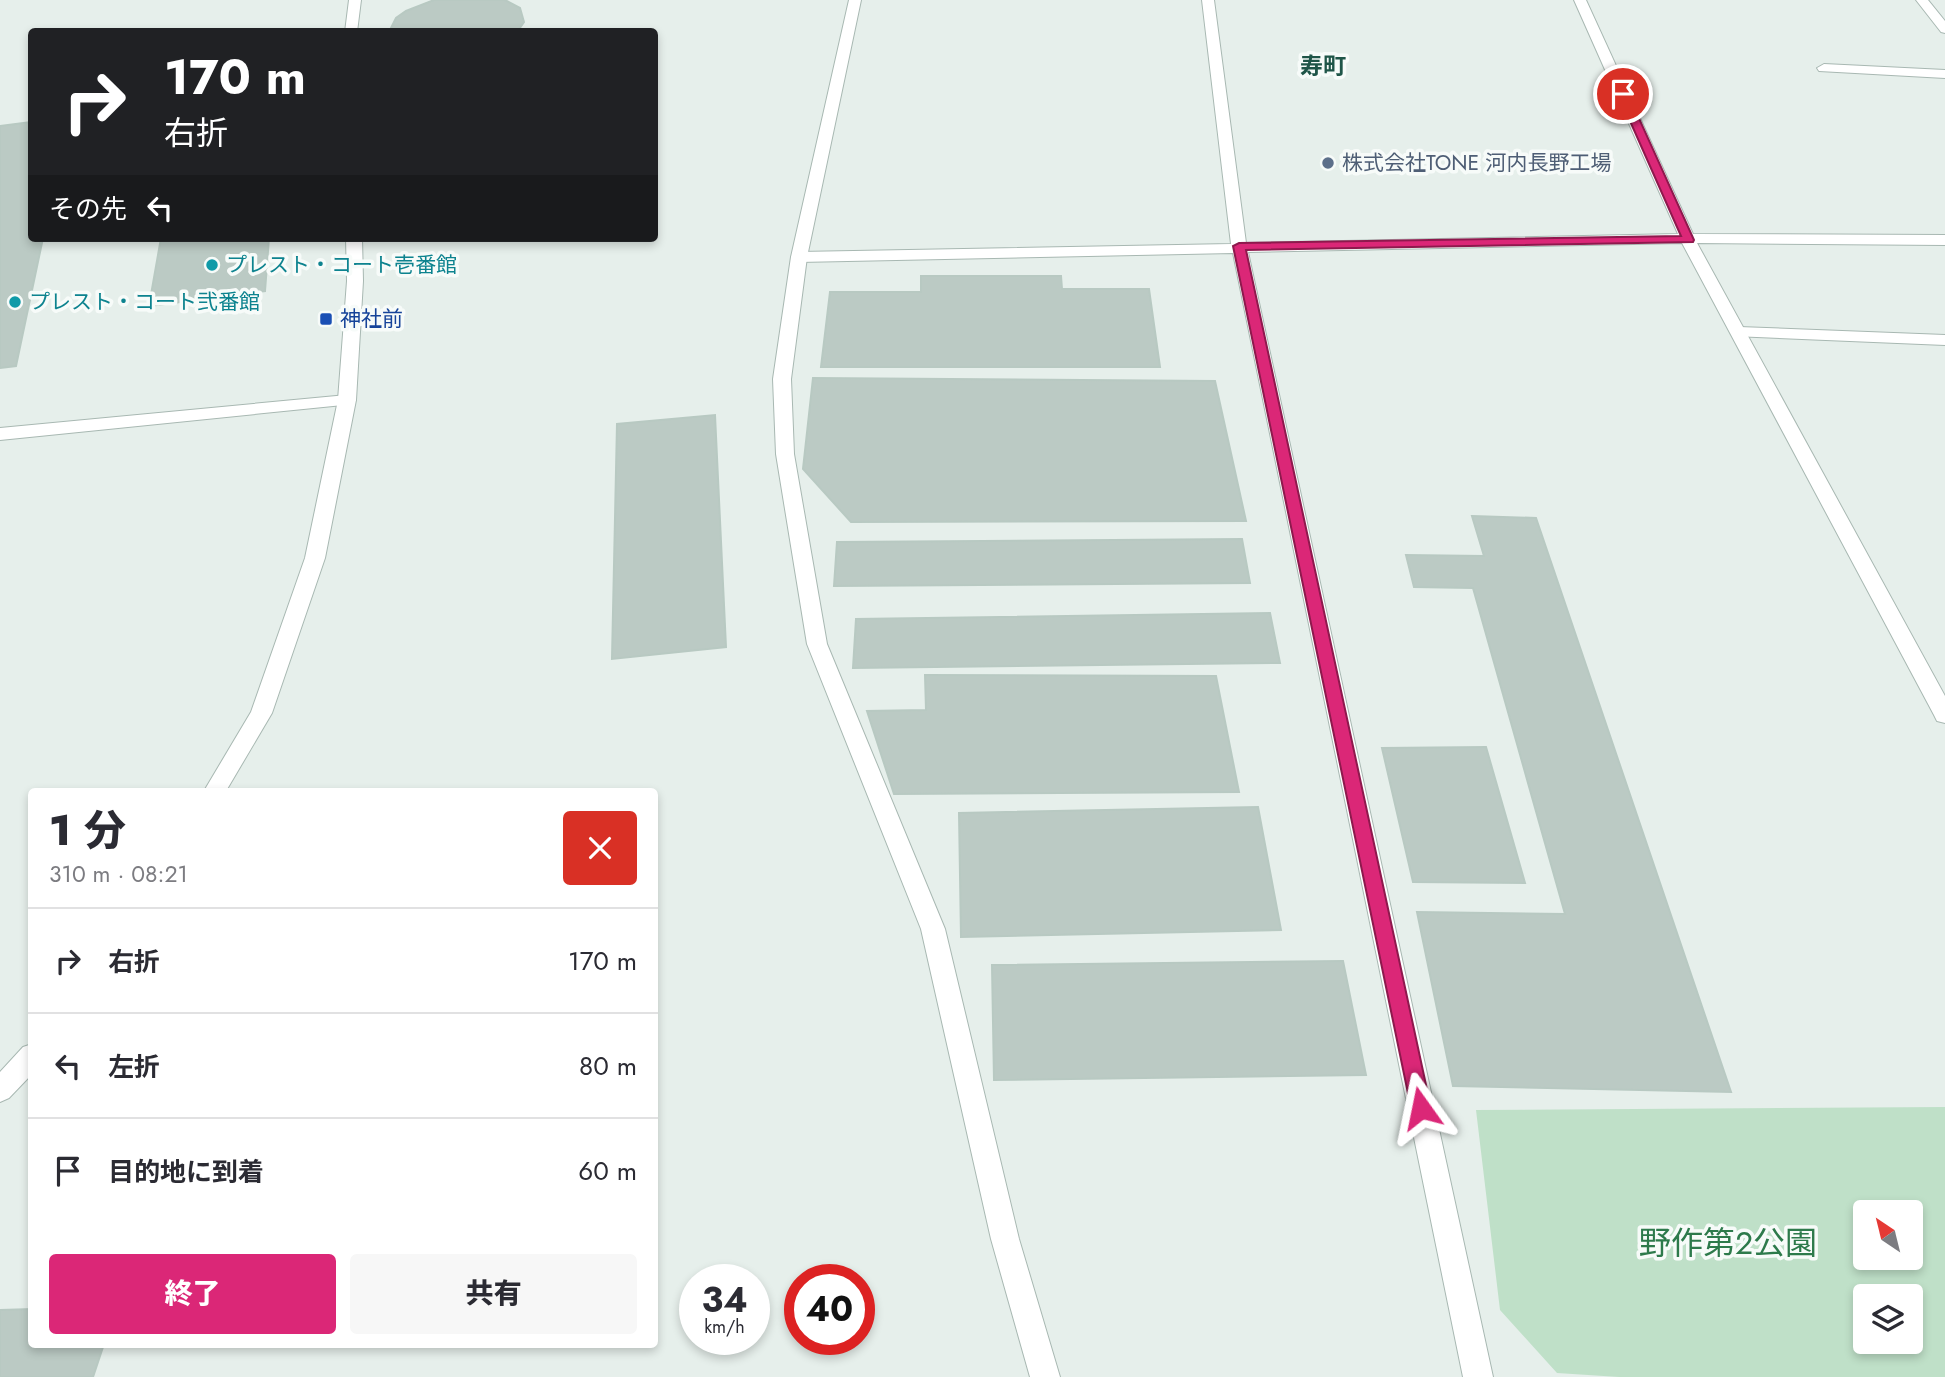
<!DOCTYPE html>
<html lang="ja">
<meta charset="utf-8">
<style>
:root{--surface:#fff;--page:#f7f7f7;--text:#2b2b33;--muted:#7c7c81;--line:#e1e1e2;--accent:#db2777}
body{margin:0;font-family:Jost,"Noto Sans JP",sans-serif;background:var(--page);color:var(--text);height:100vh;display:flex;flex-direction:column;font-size:26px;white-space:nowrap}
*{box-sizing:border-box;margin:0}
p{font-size:23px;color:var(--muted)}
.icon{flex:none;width:38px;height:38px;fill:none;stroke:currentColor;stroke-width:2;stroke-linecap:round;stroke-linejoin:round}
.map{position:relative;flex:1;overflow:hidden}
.sheet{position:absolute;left:28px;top:788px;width:630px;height:560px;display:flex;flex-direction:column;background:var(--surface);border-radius:7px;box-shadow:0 4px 10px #0003}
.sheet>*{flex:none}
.hud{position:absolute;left:28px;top:28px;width:630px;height:214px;border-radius:7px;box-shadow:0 4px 10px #0003;background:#202124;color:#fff;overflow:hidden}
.needle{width:46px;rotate:325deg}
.controls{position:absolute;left:1853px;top:1200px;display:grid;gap:14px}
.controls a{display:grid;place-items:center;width:70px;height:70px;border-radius:7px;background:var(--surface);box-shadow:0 4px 10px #0003;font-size:35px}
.speed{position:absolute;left:679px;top:1264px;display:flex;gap:14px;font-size:35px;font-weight:700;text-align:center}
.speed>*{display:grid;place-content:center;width:91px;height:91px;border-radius:50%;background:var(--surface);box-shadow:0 4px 10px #0003;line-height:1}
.speed small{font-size:18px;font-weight:400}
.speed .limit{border:10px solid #d22;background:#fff;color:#111}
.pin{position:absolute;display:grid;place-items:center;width:60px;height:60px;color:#fff;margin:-30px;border:4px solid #fff;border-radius:50%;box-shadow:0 2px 7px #0007}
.me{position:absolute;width:77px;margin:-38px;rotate:348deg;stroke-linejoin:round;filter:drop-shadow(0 0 5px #0008)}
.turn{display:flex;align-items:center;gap:24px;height:147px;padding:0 21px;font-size:32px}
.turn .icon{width:91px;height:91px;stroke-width:2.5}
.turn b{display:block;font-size:49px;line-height:60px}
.then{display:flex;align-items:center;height:66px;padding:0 21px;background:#0003;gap:14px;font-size:26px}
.round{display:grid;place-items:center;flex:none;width:74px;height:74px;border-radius:7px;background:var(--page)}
.headline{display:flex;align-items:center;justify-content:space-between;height:119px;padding:0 21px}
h1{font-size:42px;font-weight:800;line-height:52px}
.action{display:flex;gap:14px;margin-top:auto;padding:14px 21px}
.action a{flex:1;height:80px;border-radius:7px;background:var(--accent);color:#fff;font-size:28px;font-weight:800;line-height:80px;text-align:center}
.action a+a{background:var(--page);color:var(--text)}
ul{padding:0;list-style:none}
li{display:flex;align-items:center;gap:21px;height:105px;padding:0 21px;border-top:2px solid var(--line)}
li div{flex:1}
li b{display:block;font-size:26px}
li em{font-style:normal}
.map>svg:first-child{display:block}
.green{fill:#bfe0c8;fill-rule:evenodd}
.building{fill:#bbcac4;stroke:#b8c9c2;stroke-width:2}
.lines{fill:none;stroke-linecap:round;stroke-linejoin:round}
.minor-casing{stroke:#a8b8b2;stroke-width:2}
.tertiary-casing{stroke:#a8b8b2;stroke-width:2}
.minor{fill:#fff;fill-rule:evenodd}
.tertiary{fill:#fff;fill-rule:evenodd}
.route{fill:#db2777;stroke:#8e194d;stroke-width:2}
.service-dot{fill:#5c6f8a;stroke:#f7fbf9;stroke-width:2.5}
.culture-dot{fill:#0f9aa8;stroke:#f7fbf9;stroke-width:2.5}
.transit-dot{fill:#1a4fb4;stroke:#f7fbf9;stroke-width:2.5}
.labels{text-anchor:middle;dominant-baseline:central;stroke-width:7;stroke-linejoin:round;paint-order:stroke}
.far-service-label{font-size:21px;fill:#4e5e75;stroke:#f7fbf9;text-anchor:start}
.far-culture-label{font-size:21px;fill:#0d838f;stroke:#f7fbf9;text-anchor:start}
.far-transit-label{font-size:21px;fill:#164399;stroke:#f7fbf9;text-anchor:start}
.far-neighbourhood-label{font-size:23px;font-weight:bold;fill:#1f5548;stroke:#f7fbf9}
.near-park-label{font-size:32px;fill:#2d7a4b;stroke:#f7fbf9}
</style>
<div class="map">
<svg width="1945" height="1377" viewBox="0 0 1945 1377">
<rect width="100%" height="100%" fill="#e6efeb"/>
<!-- green -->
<path class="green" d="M1945,1107V1377H1619L1557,1373L1500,1310L1476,1110ZM1866,1213H1911V1258H1866ZM1866,1297H1911V1342H1866Z"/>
<!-- building -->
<path class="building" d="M434,0H505L520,8L524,22L517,32H389L396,18L406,11Z
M32,122V238H43L16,366L0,368V126Z
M161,238H269L265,291L149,306Z
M921,276H1061L1062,289H1149L1160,367H821L830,292H921Z
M813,378L1215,381L1246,521L851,522L803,469Z
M715,415L726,647L612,659L617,424Z
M1472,516L1536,518L1731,1092L1453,1086L1417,912L1565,914L1473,588L1414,587L1406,555L1484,556Z
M1242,539L1250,583L834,586L837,542Z
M1270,613L1280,663L853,668L856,619Z
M925,675L1216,676L1239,792L894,794L867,711L926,710Z
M1486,747L1525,883L1413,882L1382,748Z
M1258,807L1281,930L961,937L959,813Z
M1343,961L1366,1075L994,1080L992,965Z
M32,1309V1344H104L93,1377H0V1310Z"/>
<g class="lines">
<defs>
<path id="minor" d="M849,0H861L807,257L791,379L794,454L827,644L945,929L1019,1239L1060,1377H1030L991,1239L921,929L807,644L776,454L773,379L791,257Z
M1824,64L1945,70V78L1819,71L1817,68Z
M1739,327L1945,335V345L1733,336L1731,332L1733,328Z
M347,395L353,396L356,400L353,404L0,440V428Z"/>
<path id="tertiary" d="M349,0H361L357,32H345Z
M1202,0H1214L1246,243L1678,234L1574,0H1586L1693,234L1945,235V245L1697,243L1945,696V723L1937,721L1934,715L1682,243L1248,252L1493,1377H1463L1233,253L799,262L791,257L799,252L1231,244Z
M1916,0H1928L1945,21V33L1941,32Z
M346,238H362L363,281L356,400L325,558L272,713L226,791H204L251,712L305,558L338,400L347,281Z
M32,1044V1074L9,1098L0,1102V1072L23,1047Z"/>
</defs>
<!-- minor casing -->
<use href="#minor" class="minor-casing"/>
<!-- tertiary casing -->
<use href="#tertiary" class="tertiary-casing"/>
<!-- minor -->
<use href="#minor" class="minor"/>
<!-- tertiary -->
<use href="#tertiary" class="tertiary"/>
</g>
<!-- route -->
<path class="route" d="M1620,92L1628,94L1694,240L1693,242L1246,250L1431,1108L1428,1114L1421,1117L1414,1114L1411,1108L1233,246L1239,243L1681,236L1618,94Z"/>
<!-- markers -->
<circle class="service-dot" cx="1328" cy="163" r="7"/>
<g class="culture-dot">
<circle cx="212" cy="265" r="7"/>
<circle cx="15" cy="302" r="7"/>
</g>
<rect class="transit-dot" x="319" y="312" width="14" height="14" rx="3.5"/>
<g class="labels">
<!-- far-service labels -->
<g class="far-service-label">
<text x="1342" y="163">株式会社TONE 河内長野工場</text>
</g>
<!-- far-culture labels -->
<g class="far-culture-label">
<text x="226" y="265">プレスト・コート壱番館</text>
<text x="29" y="302">プレスト・コート弐番館</text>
</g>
<!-- far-transit labels -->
<g class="far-transit-label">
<text x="340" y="319">神社前</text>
</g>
<!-- far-neighbourhood labels -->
<g class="far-neighbourhood-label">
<text x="1323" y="66">寿町</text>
</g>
<!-- near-park labels -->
<g class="near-park-label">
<text x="1728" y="1243">野作第2公園</text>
</g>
</g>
</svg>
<div class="controls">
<a><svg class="needle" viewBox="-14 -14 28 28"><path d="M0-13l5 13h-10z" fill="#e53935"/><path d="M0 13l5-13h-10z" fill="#7c7c81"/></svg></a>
<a><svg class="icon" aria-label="layers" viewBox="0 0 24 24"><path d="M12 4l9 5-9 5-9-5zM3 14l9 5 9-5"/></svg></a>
</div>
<div class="speed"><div>34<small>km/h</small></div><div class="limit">40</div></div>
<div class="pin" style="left:1623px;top:94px;background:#d93025"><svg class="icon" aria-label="arrive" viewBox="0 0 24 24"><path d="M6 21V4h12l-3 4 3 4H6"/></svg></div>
<svg class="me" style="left:1421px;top:1108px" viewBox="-20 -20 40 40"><path d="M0-17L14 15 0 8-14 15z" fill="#db2777" stroke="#fff" stroke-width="4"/></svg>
<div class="hud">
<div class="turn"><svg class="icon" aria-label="right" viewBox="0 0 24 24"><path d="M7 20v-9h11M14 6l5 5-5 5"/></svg><div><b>170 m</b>右折</div></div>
<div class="then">その先<svg class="icon" aria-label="left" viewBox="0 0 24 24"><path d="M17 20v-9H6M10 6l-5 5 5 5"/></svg></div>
</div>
<section class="sheet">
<div class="headline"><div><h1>1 分</h1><p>310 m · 08:21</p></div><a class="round" style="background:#d93025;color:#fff"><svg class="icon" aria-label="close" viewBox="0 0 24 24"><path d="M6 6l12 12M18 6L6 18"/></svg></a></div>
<ul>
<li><svg class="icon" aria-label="right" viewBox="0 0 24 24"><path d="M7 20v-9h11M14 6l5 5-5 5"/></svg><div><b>右折</b></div><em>170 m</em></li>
<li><svg class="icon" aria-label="left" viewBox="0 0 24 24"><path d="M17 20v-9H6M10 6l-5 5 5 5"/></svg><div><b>左折</b></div><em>80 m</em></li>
<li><svg class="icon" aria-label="arrive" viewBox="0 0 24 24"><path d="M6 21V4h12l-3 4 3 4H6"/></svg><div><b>目的地に到着</b></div><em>60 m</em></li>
</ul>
<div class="action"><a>終了</a><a>共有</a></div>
</section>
</div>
